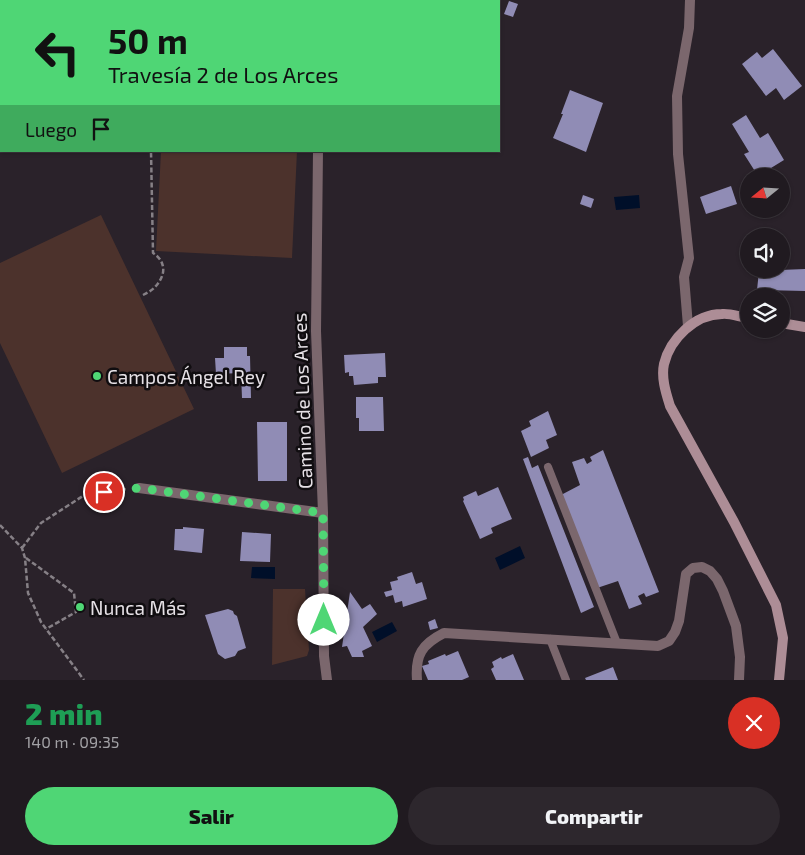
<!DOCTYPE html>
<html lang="es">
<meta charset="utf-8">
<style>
:root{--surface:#201a20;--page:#2d272d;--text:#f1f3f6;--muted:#a2a1a5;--line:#3d383e;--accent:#4fd675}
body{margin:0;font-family:"Exo 2",sans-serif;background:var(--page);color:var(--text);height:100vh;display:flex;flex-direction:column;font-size:19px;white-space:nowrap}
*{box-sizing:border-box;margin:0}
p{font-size:16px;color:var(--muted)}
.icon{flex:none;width:28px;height:28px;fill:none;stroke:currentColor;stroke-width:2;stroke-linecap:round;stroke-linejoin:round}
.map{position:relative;height:680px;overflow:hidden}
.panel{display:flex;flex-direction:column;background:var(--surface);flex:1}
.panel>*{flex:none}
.banner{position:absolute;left:0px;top:0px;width:500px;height:152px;box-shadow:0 1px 4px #0004,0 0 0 1px var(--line);background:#4fd675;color:#111;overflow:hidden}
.needle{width:32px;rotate:252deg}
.buttons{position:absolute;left:740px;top:168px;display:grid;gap:10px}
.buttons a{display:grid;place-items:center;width:50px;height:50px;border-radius:50%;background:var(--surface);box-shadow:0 1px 4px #0004,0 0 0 1px var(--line);font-size:25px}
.pin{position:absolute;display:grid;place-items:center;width:42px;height:42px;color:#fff;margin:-21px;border:2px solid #fff;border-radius:50%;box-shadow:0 1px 5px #0007}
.me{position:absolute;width:55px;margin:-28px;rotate:0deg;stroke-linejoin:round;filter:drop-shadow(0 0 4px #0008)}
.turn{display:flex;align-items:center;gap:18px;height:105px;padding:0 25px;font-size:22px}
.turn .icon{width:65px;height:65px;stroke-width:2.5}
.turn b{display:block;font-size:35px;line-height:42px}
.then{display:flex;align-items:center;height:48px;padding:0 25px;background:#0003;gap:10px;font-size:19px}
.round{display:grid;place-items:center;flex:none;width:52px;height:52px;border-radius:26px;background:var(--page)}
.overview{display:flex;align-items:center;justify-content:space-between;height:85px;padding:0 25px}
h1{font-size:30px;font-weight:800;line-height:38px;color:#1e9e55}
.cta{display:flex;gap:10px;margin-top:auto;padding:10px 25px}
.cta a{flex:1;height:58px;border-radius:30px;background:var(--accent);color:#111;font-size:20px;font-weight:800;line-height:58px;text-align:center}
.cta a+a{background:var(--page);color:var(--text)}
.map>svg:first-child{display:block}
.green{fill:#4c322c}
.water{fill:#000f29}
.building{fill:#908cb5}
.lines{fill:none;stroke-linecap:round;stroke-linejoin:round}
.path{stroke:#868086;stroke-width:2.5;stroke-dasharray:5 2.5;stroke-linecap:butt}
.lane{stroke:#7b676d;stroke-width:8}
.street{stroke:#7b676d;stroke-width:10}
.secondary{stroke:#ad8d96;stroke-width:10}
.route{stroke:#4fd675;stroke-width:9;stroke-dasharray:0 16.2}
.poi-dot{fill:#4fd675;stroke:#100d10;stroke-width:2}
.labels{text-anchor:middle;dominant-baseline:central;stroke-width:5;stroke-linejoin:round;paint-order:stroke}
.poi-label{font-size:19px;fill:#e6e1e6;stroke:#100d10;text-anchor:start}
.street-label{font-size:19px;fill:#e6e1e6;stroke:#100d10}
</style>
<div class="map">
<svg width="805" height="680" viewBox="0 0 805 680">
<rect width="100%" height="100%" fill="#2a222a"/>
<!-- green -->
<path class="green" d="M161,151H297L292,258L156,251Z
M101,215L194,409L62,473L0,343V263Z
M273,589H305L309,650L307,656L272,665Z"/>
<!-- water -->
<path class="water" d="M639,195L640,208L616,210L614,197Z
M520,546L525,558L500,570L495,558Z
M252,567H275V579L251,578Z
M392,622L397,631L377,642L372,632Z"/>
<!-- building -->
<path class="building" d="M509,1L518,4L513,17L504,14Z
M773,49L802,86L784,100L776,88L766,96L742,64L757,52L762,58Z
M570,90L603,103L586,152L553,138L563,114H561Z
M746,115L760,138L768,133L784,160L758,176L744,154L749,152L732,124Z
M731,186L737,204L706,214L700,197Z
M583,195L594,199L591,208L580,204Z
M805,269V291L757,290L759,271Z
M224,347H247V356H250L251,398H242L241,373L216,374L215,358H224Z
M385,353L386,377H378V383L354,385L353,376H349V372L345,373L344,355Z
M356,397H383L384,431H359V418H356Z
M548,411L557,435L546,440L549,448L531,457L521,431L531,426L529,421Z
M257,422H287V481H258Z
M603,450L659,592L646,597L644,593L638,596L642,604L629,609L618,581L597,588L561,495L580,485L572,462L584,458L587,464L592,461L590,457Z
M528,457L532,468L538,465L594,607L581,613L523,459Z
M498,487L512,519L491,528L493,533L480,539L463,501L464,500L463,497L476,491L478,496Z
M183,527L204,529L202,553L174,550L175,529H183Z
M242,532L271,534L270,562L240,561Z
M412,572L416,584L422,582L427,599L403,607L402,601L395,603L393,595L386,597L384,592L392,590L390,582L398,580L397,577Z
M350,592L362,609L370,604L377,614L363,627L372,646L362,651L364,657H352L347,646L342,647Z
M228,609L233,611L234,614L237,616L246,648L238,651L235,656L225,659L218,654L205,615Z
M435,619L438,628L430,630L428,622Z
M458,651L469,677L462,680H428L422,666L429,664L428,661L445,654L446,656Z
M513,654L524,680H496L491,669L494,667L492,662L501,657L502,659Z
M613,667L618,680H586L585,678Z"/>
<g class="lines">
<!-- path -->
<path class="path" d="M106,1L107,0
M0,106H1
M143,295C147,293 151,291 154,288C166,276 167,262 153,253L151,151
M0,525L22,548L25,558L28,593L41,622L84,680
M22,548L41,523L86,494L127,489
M26,558L74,593L76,612L46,629"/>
<!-- lane -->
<path class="lane" d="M548,467L617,643
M550,639L566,680"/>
<!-- street -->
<path class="street" d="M321,1V0
M318,151L316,331L323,513L324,656L327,680
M688,326L684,277L689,258L678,154L677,96L689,28L690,0
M139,488L323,513
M417,680C415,655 422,644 444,633L658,646L669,641L675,632L679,621L686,574L693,568L702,567L710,571L717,579L723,591L736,626L740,657L739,680"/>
<!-- secondary -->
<path class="secondary" d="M749,318C740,317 730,313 722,314C695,314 670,339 664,364C661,378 666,393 670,406L734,522L776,605L783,638L779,680
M781,323L805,327"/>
</g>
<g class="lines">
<!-- route -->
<path class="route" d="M104,492L139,488L323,513L324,620"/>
</g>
<!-- markers -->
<g class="poi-dot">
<circle cx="97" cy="376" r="5"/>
<circle cx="80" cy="607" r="5"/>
</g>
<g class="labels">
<!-- poi labels -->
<g class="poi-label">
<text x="107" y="376">Campos Ángel Rey</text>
<text x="90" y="607">Nunca Más</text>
</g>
<!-- street labels -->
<g class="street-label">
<text transform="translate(302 401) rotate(-92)">Camino de Los Arces</text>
</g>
</g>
</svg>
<div class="buttons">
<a><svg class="needle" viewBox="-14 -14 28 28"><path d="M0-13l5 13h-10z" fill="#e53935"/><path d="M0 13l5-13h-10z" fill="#a2a1a5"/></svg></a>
<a><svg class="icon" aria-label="sound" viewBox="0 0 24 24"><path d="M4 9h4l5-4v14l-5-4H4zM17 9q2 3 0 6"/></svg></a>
<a><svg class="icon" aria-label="layers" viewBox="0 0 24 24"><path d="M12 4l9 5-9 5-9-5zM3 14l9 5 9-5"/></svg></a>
</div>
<div class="pin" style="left:104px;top:492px;background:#d93025"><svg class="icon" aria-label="arrive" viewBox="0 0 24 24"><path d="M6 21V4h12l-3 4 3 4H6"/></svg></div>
<svg class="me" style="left:324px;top:620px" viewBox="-20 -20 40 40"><circle r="19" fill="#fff"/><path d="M0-13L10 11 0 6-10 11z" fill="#4fd675"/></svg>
<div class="banner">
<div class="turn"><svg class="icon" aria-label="left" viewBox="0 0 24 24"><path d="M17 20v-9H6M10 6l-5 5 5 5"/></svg><div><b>50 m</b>Travesía 2 de Los Arces</div></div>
<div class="then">Luego<svg class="icon" aria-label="arrive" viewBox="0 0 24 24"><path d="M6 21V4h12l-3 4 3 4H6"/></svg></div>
</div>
</div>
<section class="panel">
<div class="overview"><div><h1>2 min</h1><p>140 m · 09:35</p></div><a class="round" style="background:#d93025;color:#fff"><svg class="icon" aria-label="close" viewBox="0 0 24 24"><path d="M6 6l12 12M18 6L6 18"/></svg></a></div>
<div class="cta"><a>Salir</a><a>Compartir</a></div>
</section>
